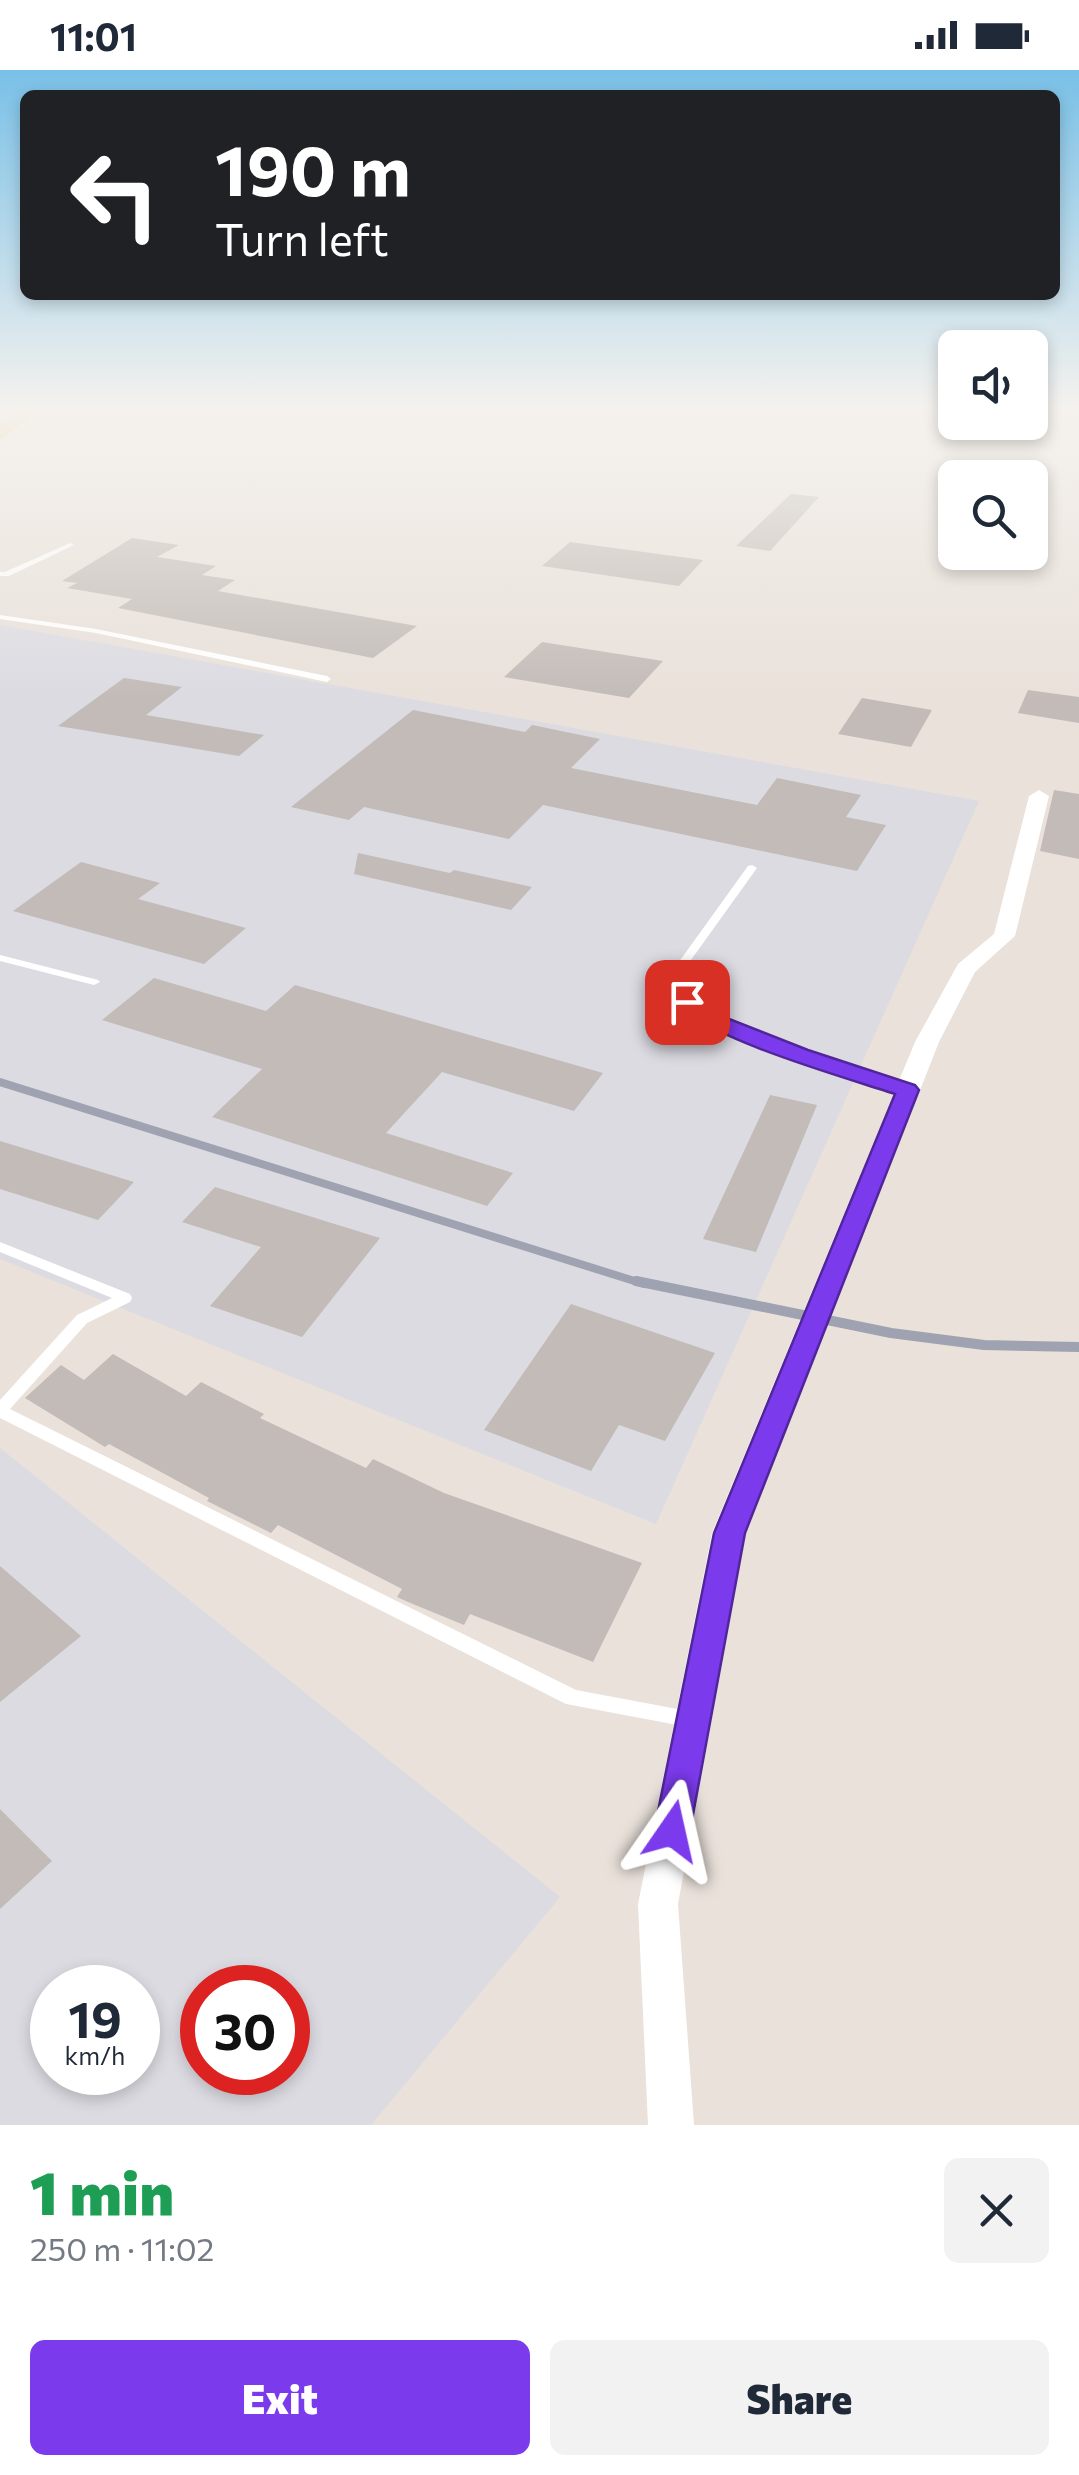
<!DOCTYPE html>
<meta charset="utf-8">
<style>
:root{--surface:#fff;--page:#f2f2f3;--text:#1f2937;--muted:#747a83;--accent:#7c3aed}
body{margin:0;font-family:Commissioner,sans-serif;background:var(--page);color:var(--text);height:100vh;display:flex;flex-direction:column;font-size:38px;white-space:nowrap}
*{box-sizing:border-box;margin:0}
p{font-size:32px;color:var(--muted)}
.icon{flex:none;width:55px;height:55px;fill:none;stroke:currentColor;stroke-width:2;stroke-linecap:round;stroke-linejoin:round}
.map{position:relative;height:2055px;overflow:hidden}
.panel{display:flex;flex-direction:column;background:var(--surface);flex:1}
.panel>*{flex:none}
.hud{position:absolute;left:20px;top:20px;width:1040px;height:210px;border-radius:15px;box-shadow:0 5px 15px #0003;background:#202124;color:#fff;overflow:hidden}
.controls{position:absolute;left:938px;top:260px;display:grid;gap:20px}
.controls a{display:grid;place-items:center;width:110px;height:110px;border-radius:15px;background:var(--surface);box-shadow:0 5px 15px #0003;font-size:50px}
.speed{position:absolute;left:30px;top:1895px;display:flex;gap:20px;font-size:50px;font-weight:700;text-align:center}
.speed>*{display:grid;place-content:center;width:130px;height:130px;border-radius:50%;background:var(--surface);box-shadow:0 5px 15px #0003;line-height:1}
.speed small{font-size:25px;font-weight:400}
.speed .limit{border:15px solid #d22;background:#fff;color:#111}
.pin{position:absolute;display:grid;place-items:center;width:85px;height:85px;color:#fff;margin:-42px;border-radius:20px;box-shadow:0 5px 15px #0006}
.me{position:absolute;width:110px;margin:-55px;rotate:11deg;stroke-linejoin:round;filter:drop-shadow(0 0 8px #0008)}
.turn{display:flex;align-items:center;gap:35px;height:210px;padding:0 30px;font-size:45px}
.turn .icon{width:130px;height:130px;stroke-width:2.5}
.turn b{display:block;font-size:70px;line-height:85px}
.round{display:grid;place-items:center;flex:none;width:105px;height:105px;border-radius:15px;background:var(--page)}
.summary{display:flex;align-items:center;justify-content:space-between;height:170px;padding:0 30px}
h1{font-size:60px;font-weight:800;line-height:75px;color:#1e9e55}
.button{display:flex;gap:20px;margin-top:auto;padding:20px 30px}
.button a{flex:1;height:115px;border-radius:15px;background:var(--accent);color:#fff;font-size:40px;font-weight:800;line-height:115px;text-align:center}
.button a+a{background:var(--page);color:var(--text)}
.status{display:flex;justify-content:space-between;align-items:center;height:70px;padding:0 50px;background:var(--surface);direction:ltr}
.status svg{height:28px;fill:currentColor}
.map>svg:first-child{display:block}
.industrial{fill:#dcdbe2;fill-rule:evenodd}
.building{fill:#c2bbb7}
.lines{fill:none;stroke-linecap:round;stroke-linejoin:round}
.service{fill:#fff;fill-rule:evenodd}
.minor{fill:#fff;fill-rule:evenodd}
.primary{fill:#e6ba63;fill-rule:evenodd}
.rail-far1{stroke:#9ea2b1;stroke-width:8}
.rail{stroke:#9ea2b1;stroke-width:10}
.route{fill:#7c3aed;stroke:#51269a;stroke-width:2.5}
</style>
<div class="status"><b>11:01</b><svg viewBox="0 0 49 12"><path d="M0 12V9h3v3zM5 12V6h3v6zM10 12V3h3v9zM15 12V0h3v12zM26 1h20v11H26zM47 4h2v5h-2z"/></svg></div>
<div class="map">
<svg width="1079" height="2055" viewBox="0 0 1079 2055">
<rect width="100%" height="100%" fill="#e9e1da"/>
<!-- industrial -->
<path class="industrial" d="M0,555L979,731L656,1454L0,1189Z
M0,1378L560,1827L371,2055H0ZM52,1918H138V2002H52ZM202,1918H288V2002H202Z"/>
<!-- building -->
<path class="building" d="M791,424L819,427L770,481L736,476Z
M132,468L179,475L157,487L216,496L202,505L235,510L218,521L417,556L373,588L118,538L132,529L67,518L77,513L62,511Z
M570,472L703,490L679,516L542,496Z
M542,572L663,591L629,628L504,607Z
M124,608L182,617L146,645L264,665L239,686L58,656Z
M1028,620L1079,627V653L1018,643Z
M862,628L932,640L911,677L838,664Z
M413,640L525,662L532,655L600,669L571,698L757,735L777,708L861,725L846,747L886,755L857,801L543,735L509,769L364,737L349,750L291,737Z
M1054,720L1079,724V789L1040,781Z
M358,783L450,803L454,800L532,817L511,840L354,804Z
M81,792L160,813L138,829L246,858L204,894L13,841Z
M154,908L266,941L295,915L603,1003L574,1041L442,1002L386,1063L513,1103L487,1136L212,1047L262,999L102,950Z
M770,1025L817,1035L756,1182L703,1169Z
M0,1071L134,1112L98,1150L0,1119Z
M215,1117L380,1168L302,1267L210,1236L261,1177L182,1152Z
M571,1234L715,1283L665,1371L619,1355L591,1401L484,1360Z
M113,1284L186,1326L201,1312L264,1344L260,1348L366,1398L373,1389L444,1423L642,1493L593,1592L470,1544L464,1555L408,1532L397,1527L402,1519L278,1455L271,1463L207,1431L209,1428L109,1374L105,1377L25,1328L61,1295L84,1310Z
M0,1496L81,1566L0,1632Z
M0,1739L52,1791L0,1839Z"/>
<g class="lines">
<!-- service -->
<path class="service" d="M70,473L74,475L72,476L9,506H0V502H5Z
M0,545L96,559L327,606L331,609L327,612L96,563L0,549Z
M752,795L757,798L673,915L710,945L804,982L912,1017L914,1020L912,1023H904L796,988L702,949L663,918L661,916L663,914L748,796Z
M0,885L98,910L100,912L94,915L0,891Z
M0,1172L130,1224L132,1228L130,1232L87,1253L10,1339L576,1620L688,1641L695,1643L697,1649L695,1655L688,1657L566,1634L0,1348V1330L77,1245L112,1228L0,1182Z"/>
<!-- minor -->
<path class="minor" d="M1039,720L1049,726L1015,866L975,902L939,972L746,1463L678,1834L694,2055H648L638,1834L712,1463L915,972L958,894L994,864L1029,726Z"/>
<!-- primary -->
<path class="primary" d="M19,341H40L0,370V355Z"/>
<!-- rail-far1 -->
<path class="rail-far1" d="M0,1012L644,1214"/>
<!-- rail -->
<path class="rail" d="M636,1211L891,1263L984,1275L1079,1277"/>
</g>
<!-- sky -->
<linearGradient id="sky" x2="0" y2="1"><stop stop-color="#79c0e7"/><stop offset="0.54" stop-color="#f5f2ee"/><stop offset="1" stop-color="#f5f2ee" stop-opacity="0"/></linearGradient>
<rect width="1079" height="629" fill="url(#sky)"/>
<!-- route -->
<path class="route" d="M687,926L714,943L808,980L915,1015L919,1020L745,1463L690,1761L685,1773L672,1778L660,1773L654,1761L714,1463L895,1024C844,1007 707,969 676,932Z"/>
</svg>
<div class="controls">
<a><svg class="icon" aria-label="sound" viewBox="0 0 24 24"><path d="M4 9h4l5-4v14l-5-4H4zM17 9q2 3 0 6"/></svg></a>
<a><svg class="icon" aria-label="search" viewBox="0 0 24 24"><circle cx="10" cy="10" r="6"/><path d="M15 15l6 6"/></svg></a>
</div>
<div class="speed"><div>19<small>km/h</small></div><div class="limit">30</div></div>
<div class="pin" style="left:687px;top:932px;background:#d93025"><svg class="icon" aria-label="arrive" viewBox="0 0 24 24"><path d="M6 21V4h12l-3 4 3 4H6"/></svg></div>
<svg class="me" style="left:672px;top:1761px" viewBox="-20 -20 40 40"><path d="M0-17L14 15 0 8-14 15z" fill="#7c3aed" stroke="#fff" stroke-width="4"/></svg>
<div class="hud">
<div class="turn"><svg class="icon" aria-label="left" viewBox="0 0 24 24"><path d="M17 20v-9H6M10 6l-5 5 5 5"/></svg><div><b>190 m</b>Turn left</div></div>
</div>
</div>
<section class="panel">
<div class="summary"><div><h1>1 min</h1><p>250 m · 11:02</p></div><a class="round"><svg class="icon" aria-label="close" viewBox="0 0 24 24"><path d="M6 6l12 12M18 6L6 18"/></svg></a></div>
<div class="button"><a>Exit</a><a>Share</a></div>
</section>
